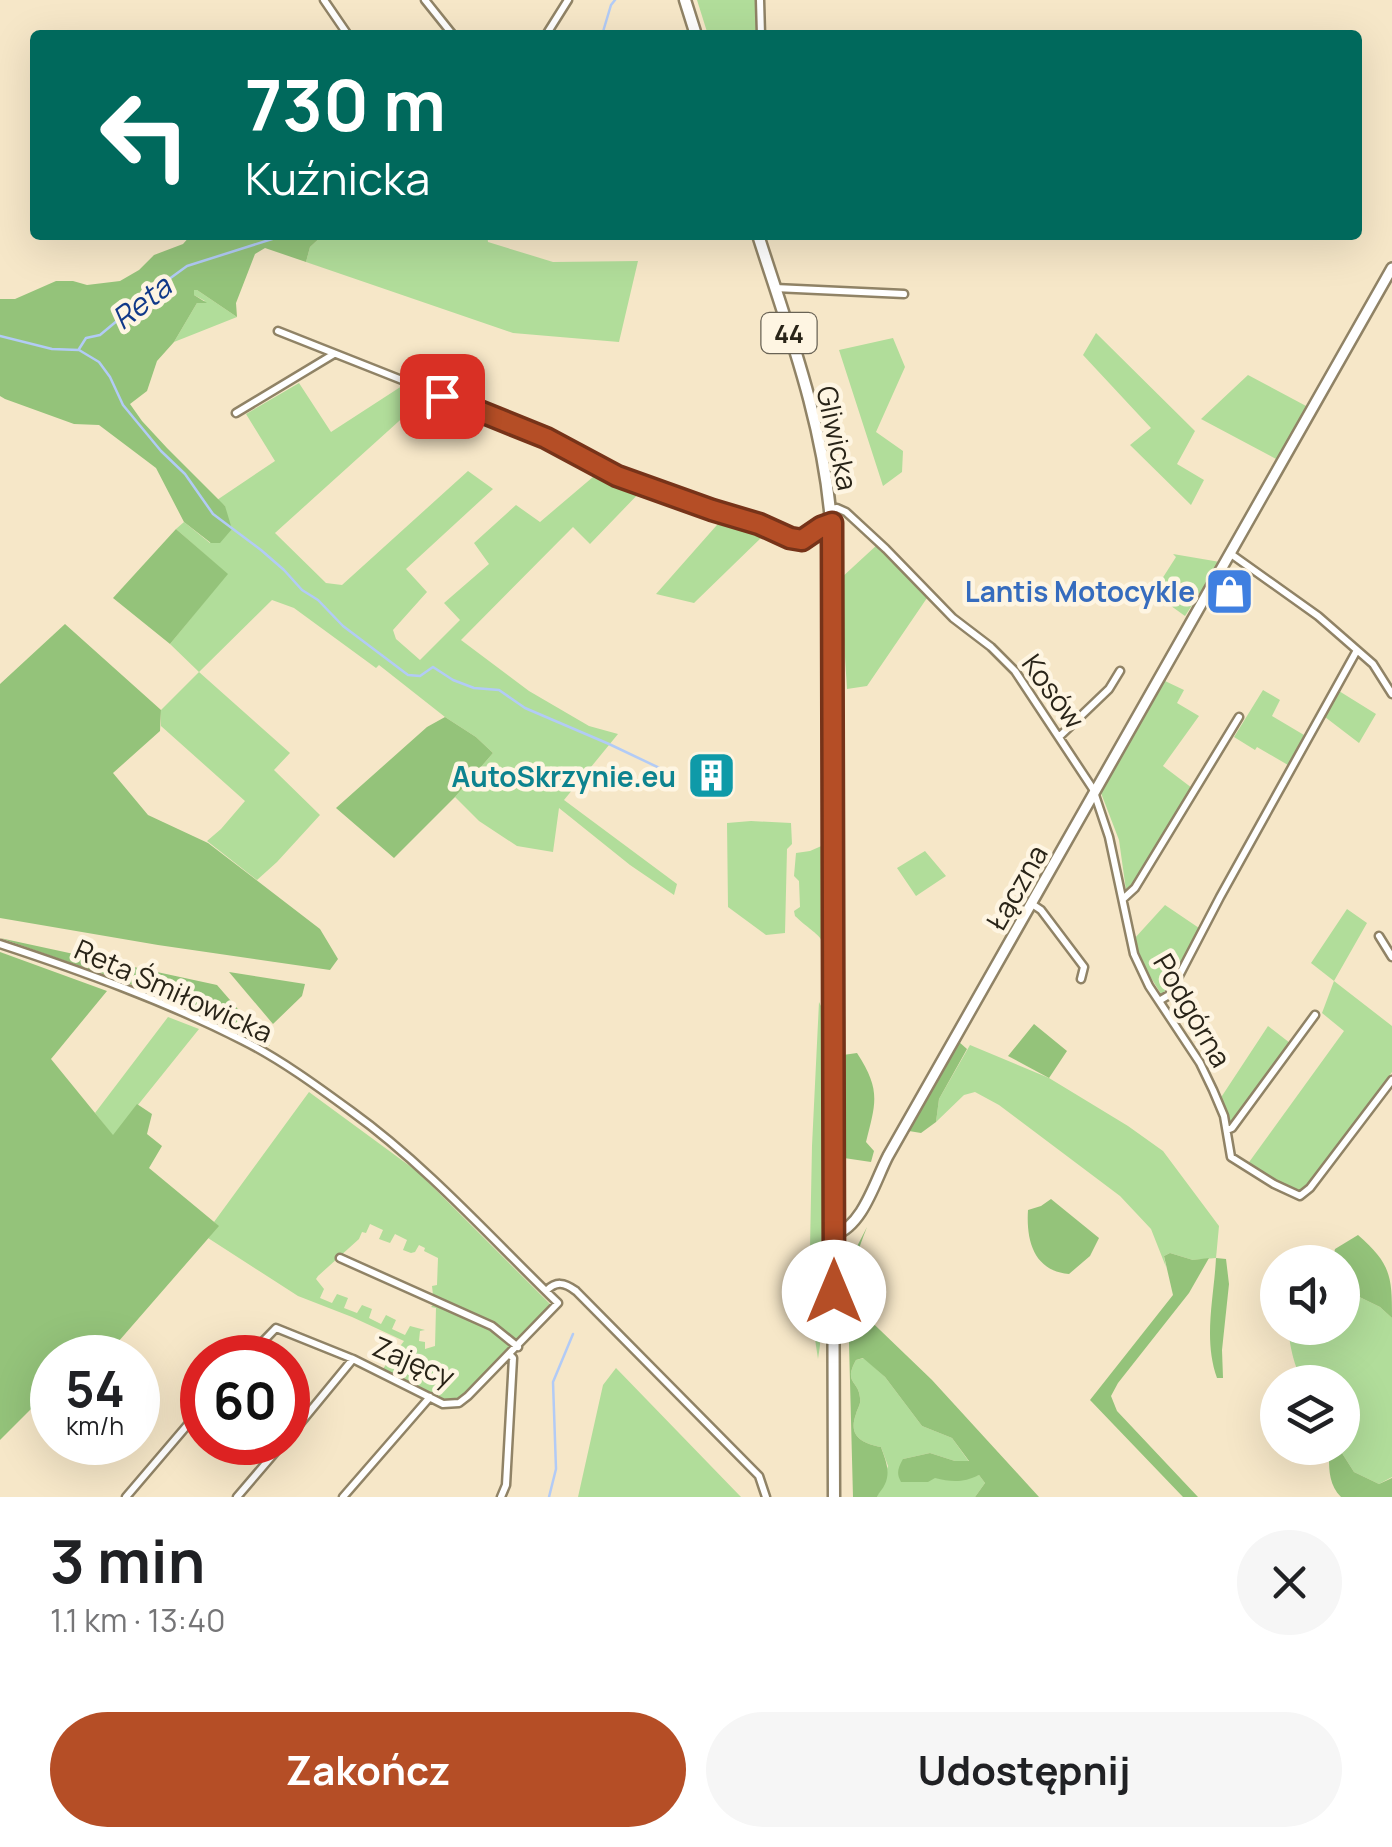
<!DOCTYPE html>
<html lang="pl">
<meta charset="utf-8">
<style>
:root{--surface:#fff;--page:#f6f6f6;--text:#202124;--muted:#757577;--accent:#b54e26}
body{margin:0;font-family:Manrope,sans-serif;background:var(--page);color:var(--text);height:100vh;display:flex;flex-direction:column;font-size:38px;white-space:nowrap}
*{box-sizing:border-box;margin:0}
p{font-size:32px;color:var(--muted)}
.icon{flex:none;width:55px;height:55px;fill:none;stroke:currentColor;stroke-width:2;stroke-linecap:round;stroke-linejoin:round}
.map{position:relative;height:1497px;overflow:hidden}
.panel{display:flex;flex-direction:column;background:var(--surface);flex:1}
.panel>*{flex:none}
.top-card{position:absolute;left:30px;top:30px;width:1332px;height:210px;border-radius:10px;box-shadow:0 10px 40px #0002;background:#00695c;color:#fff;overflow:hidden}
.controls{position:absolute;left:1260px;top:1245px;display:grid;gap:20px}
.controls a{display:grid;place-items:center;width:100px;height:100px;border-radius:50%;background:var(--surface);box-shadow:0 10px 40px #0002;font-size:50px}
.speed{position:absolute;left:30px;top:1335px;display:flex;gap:20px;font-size:50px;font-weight:700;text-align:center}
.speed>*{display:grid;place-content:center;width:130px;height:130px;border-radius:50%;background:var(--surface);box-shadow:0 10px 40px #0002;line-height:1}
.speed small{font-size:25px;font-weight:400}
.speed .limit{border:15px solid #d22;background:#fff;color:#111}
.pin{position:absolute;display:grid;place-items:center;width:85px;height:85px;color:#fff;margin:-42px;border-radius:20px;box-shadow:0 5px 15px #0006}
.me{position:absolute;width:110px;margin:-55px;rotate:0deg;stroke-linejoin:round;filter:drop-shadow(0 0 8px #0008)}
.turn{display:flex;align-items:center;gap:35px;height:210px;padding:0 50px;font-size:45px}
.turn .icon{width:130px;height:130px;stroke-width:2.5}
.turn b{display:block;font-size:70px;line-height:85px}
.round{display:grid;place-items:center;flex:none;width:105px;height:105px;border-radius:52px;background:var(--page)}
.summary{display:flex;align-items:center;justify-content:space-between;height:170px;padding:0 50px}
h1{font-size:60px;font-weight:700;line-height:75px}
.action{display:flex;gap:20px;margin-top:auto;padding:20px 50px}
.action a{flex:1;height:115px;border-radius:60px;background:var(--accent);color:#fff;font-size:40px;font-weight:700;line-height:115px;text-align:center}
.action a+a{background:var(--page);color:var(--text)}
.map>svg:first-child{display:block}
.green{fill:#b1dd9a}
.forest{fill:#94c37a}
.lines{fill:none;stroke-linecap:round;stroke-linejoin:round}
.stream{stroke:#b2cbf6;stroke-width:2.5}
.street-casing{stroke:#908366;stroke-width:11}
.secondary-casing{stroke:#908366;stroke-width:14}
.primary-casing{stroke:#908366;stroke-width:15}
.street{stroke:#fff;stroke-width:6}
.secondary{stroke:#fff;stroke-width:9}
.primary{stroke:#fff;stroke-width:10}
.route-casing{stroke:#763319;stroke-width:25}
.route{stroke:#b54e26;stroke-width:18}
.labels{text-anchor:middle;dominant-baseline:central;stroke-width:9;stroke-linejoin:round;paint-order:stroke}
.shield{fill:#fef5e2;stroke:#696355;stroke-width:2.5}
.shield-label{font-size:25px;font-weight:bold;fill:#292418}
.street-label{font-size:28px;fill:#292418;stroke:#fef5e2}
.shop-label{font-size:28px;font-weight:bold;fill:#366cbe;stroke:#fef5e2;text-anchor:end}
.culture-label{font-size:28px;font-weight:bold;fill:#0d838f;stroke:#fef5e2;text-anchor:end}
.water-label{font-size:30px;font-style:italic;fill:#103989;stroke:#fef5e2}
</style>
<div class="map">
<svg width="1392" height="1497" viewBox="0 0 1392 1497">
<rect width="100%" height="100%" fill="#f6e7c8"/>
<!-- green -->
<path class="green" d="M697,0H757L759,35H708Z
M323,235H487L488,242L553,262L638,261L619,342L513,333L306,262L310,247Z
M194,290H197L237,317L174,342L197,303L205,301L194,295Z
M1096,333L1195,431L1177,464L1204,480L1191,505L1130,445L1151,428L1083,355Z
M893,338L905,367L876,432L903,451L902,472L883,486L839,350Z
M1248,375L1308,407L1278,460L1201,419Z
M299,383L331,432L405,384L429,394L275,533L326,583L342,585L468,471L493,489L406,569L427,592L393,630L396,639L420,660L460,620L444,603L489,564L474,543L516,505L540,522L600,471L643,489L590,544L573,527L461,640L529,691L589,726L618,734L564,800L677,884L674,895L630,865L559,808L553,852L517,846L479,821L455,797L493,753L476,737L445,717L379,665L376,668L294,608L272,600L199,672L290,753L274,770L320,815L277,862L257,880L207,841L221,829L245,801L161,726V710L199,672L170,644L227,574L176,529L184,522L210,543L225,506L217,500L275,461L246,414Z
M724,517L767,532L694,603L656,594Z
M878,544L927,590V598L867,686L847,689L840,579Z
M1173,554L1220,562L1185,616L1153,593L1176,557Z
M1165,681L1184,690L1177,703L1199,716L1163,766L1192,788L1133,884L1126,890L1119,840L1101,793Z
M1263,690L1280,700L1272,716L1304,735L1288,765L1257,747L1255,750L1234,737Z
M1339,691L1376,714L1359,743L1325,717Z
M751,821L791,823L792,844L787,849L785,933L766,935L728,907L727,823Z
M826,844L828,845L826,974C825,931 823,942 795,916L794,911L800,907L799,881L794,876L796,853L810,851Z
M925,851L946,876L916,896L897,868Z
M1165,905L1199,928L1168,989L1161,994L1135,952L1134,939Z
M1347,909L1367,923L1334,981L1392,1026V1072L1304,1190L1295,1192L1247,1165L1344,1031L1322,1013L1334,981L1311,963Z
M819,1002L824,1012C825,1094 824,1176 821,1259C820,1293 824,1326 818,1359L809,1299L812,1146Z
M168,1017L199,1029L113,1136L95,1113Z
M1268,1026L1290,1043L1230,1124L1220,1099Z
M970,1045L1049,1078L1128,1126L1163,1151L1219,1226L1216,1258L1193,1260L1170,1253L1164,1256L1166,1267L1151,1229L1120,1196L999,1105L975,1092L964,1095L936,1122L939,1099Z
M309,1092L418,1172L552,1306L518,1341L514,1340L495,1325L433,1295L432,1286L437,1285L438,1258L424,1251L425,1248L419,1245L415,1252L411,1253L403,1250L407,1240L395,1234L390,1243L379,1239L383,1230L370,1224L366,1233L362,1232L359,1239L318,1276L316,1279L324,1289L320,1298L332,1303L337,1294L348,1298L344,1308L357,1313L362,1305L372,1309L369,1318L381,1324L386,1315L396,1320L392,1329L405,1335L410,1326L425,1330L420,1331L419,1341L425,1342V1349L435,1346L436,1308L431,1307L435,1303L490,1328L511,1345V1348C498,1362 475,1393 458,1400C442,1406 398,1378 382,1370L404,1341L352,1317L298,1296L208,1238L218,1226L214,1222Z
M1343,1289L1380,1307L1392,1318V1477L1379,1484L1354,1472L1340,1450L1329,1451V1448H1342V1382H1303C1294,1366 1290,1347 1288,1328H1342Z
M864,1358L885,1377L922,1426L952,1438L970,1463L955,1461L930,1453L903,1459C938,1480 938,1484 979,1475L985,1483L975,1497H877L888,1466L881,1447C861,1443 848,1436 856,1414C858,1407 861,1405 860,1398C859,1380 843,1384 856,1360Z
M616,1368L741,1497H578L603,1385Z"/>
<!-- forest -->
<path class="forest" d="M191,235H323L310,247L306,262L265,248L255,254L236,303L237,317L197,290H194V295L207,303H197L174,342L157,361L147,391L130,404L142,421L167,448L225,506L232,529L220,543H211L184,522L156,468L99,425L74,424L5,399L0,396V299H15L56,281H73L87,285L120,281L139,270L154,255L183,244Z
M176,529L228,574L170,644L113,598Z
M65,624L161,710L160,731L113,773L148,815L208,843L320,929L338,959L330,970L158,945L0,918V684Z
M445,717L476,737L493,753L455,797L394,858L336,808L427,727Z
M0,938L217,985L270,1046L205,1015L123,981Z
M0,952L107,991L51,1059L113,1135L137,1104L152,1114L147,1134L162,1146L149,1168L219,1226L105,1357L52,1358V1388L0,1440Z
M229,972L305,984L302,996L273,1024Z
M1034,1024L1067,1051L1049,1078L1008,1056Z
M959,1042L967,1049L939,1099L936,1122L921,1133L909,1131Z
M857,1053C881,1090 876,1102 866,1142L874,1151L871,1162L844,1158L843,1055Z
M1051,1199L1099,1238L1090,1256L1069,1274C1034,1271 1026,1241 1028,1210L1041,1206Z
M867,1227C859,1248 844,1284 854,1305L932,1380L1039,1497H975L985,1483L979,1475C963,1483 951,1482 935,1478L928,1482H901C896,1473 898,1468 903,1459L930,1453L955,1461H969L952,1438L922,1426L885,1377L863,1358L856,1360C843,1384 859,1380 860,1398C861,1405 858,1407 856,1414C848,1436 861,1443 881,1447C885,1459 891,1471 885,1484C883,1489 879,1492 877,1497H853L847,1266Z
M1358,1235C1391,1264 1392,1276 1392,1318L1380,1307L1343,1289L1342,1262H1332L1335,1249Z
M1170,1253L1193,1260L1209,1258L1189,1293L1118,1383L1111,1396L1117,1411L1198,1497H1183L1090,1400L1173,1295L1164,1256Z
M1216,1258L1226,1259L1229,1284L1222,1350L1223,1378H1217C1203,1339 1214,1298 1216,1258Z
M1340,1450L1354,1472L1379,1484L1392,1478V1497H1341C1328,1484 1329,1467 1329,1451Z"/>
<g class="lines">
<!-- stream -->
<path class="stream" d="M602,35L611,5L615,0
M0,336L52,349L79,350L99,362L110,377L123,405L161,451L185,474L213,514L261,550L284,570L302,590L318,600L343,626L408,675L420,676L433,667L453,680L474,688L499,690L525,708L609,744L670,773
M79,349L86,338L100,335L154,290L187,266L285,235
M549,1497L556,1469L553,1382L573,1334"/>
<defs>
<path id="street" d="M324,0L348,35
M425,0L453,35
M760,0L761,35
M546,35L568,0
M775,288L904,294
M278,331L498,418L545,438L617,476L712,510L759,524L790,539L802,540L830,524
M236,413L334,354
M830,509L837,508L846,512L886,549L953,618L991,647L1015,671L1093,789L1109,837L1134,954L1149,986L1200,1063L1213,1090L1224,1116L1231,1157L1274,1184L1300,1196L1310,1188L1392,1080
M1231,554L1318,616L1373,664L1392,694
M1060,736L1109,689L1120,671
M1123,899L1135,888L1239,717
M1032,904L1041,910L1084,967L1081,979
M1379,936L1392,957
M0,944C82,971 165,1001 242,1040C280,1059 317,1086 351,1111C427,1166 491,1238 558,1303L468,1396L459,1403L443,1404L353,1359L276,1328L247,1358
M1159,1001L1169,995L1220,897L1356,652
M1227,1130L1232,1128L1315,1015
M340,1258L492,1326L518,1347
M546,1291C556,1281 564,1282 576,1291L759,1476L766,1497
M288,1438L353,1359
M126,1497L202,1408
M237,1497L284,1442
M343,1497L430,1397
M501,1497L506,1485L513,1358L510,1355"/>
<path id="secondary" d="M834,1235C863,1226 875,1181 888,1156L1392,268"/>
<path id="primary" d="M685,0L696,35
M758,235C788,329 824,424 831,523L834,1497"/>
</defs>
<!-- street casing -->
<use href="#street" class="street-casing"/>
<!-- secondary casing -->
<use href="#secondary" class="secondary-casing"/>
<!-- primary casing -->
<use href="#primary" class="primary-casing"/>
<!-- street -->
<use href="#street" class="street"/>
<!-- secondary -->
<use href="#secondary" class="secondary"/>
<!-- primary -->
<use href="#primary" class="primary"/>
</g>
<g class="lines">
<defs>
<path id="route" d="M442,396L546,438L617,476L712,510L759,524L790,538L802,540L821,527L832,523L834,1292"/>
</defs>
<!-- route casing -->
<use href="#route" class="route-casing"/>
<!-- route -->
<use href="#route" class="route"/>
</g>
<!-- icons -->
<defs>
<symbol id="shop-square" viewBox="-11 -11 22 22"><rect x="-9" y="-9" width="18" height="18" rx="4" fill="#3f7fe0" stroke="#fef5e2"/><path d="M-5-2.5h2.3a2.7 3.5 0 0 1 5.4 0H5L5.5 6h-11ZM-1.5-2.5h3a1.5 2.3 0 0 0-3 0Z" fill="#fff"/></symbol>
<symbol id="building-square" viewBox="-11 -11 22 22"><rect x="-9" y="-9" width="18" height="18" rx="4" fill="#0f9aa8" stroke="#fef5e2"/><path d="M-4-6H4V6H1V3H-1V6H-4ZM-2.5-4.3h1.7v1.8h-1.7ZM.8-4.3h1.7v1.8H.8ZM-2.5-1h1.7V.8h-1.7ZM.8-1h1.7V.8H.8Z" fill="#fff"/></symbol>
</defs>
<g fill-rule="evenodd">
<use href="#shop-square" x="1202" y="564" width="55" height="55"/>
<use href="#building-square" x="684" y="748" width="55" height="55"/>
</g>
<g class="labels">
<!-- shield labels -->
<rect class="shield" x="761.5" y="313" width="55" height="40" rx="8"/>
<g class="shield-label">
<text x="789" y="333">44</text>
</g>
<!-- street labels -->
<g class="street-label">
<text transform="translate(838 438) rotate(78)">Gliwicka</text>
<text transform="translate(1054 691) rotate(54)">Kosów</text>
<text transform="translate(1016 887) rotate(-60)">Łączna</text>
<text transform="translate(174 990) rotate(24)">Reta Śmiłowicka</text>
<text transform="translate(1193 1010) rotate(60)">Podgórna</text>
<text transform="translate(414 1361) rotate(23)">Zajęcy</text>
</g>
<!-- shop labels -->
<g class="shop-label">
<text x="1195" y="591">Lantis Motocykle</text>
</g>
<!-- culture labels -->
<g class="culture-label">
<text x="676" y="776">AutoSkrzynie.eu</text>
</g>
<!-- water labels -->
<g class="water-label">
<text transform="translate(141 302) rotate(-38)">Reta</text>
</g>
</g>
</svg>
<div class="controls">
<a><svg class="icon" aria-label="sound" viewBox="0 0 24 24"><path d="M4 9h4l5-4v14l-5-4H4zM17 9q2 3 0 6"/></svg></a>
<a><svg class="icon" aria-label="layers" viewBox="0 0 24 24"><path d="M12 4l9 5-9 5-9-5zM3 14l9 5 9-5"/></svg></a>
</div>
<div class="speed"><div>54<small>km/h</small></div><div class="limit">60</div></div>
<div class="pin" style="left:442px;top:396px;background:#d93025"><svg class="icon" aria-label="arrive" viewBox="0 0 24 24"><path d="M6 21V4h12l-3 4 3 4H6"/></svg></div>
<svg class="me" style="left:834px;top:1292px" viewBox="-20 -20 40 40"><circle r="19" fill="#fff"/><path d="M0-13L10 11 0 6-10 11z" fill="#b54e26"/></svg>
<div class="top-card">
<div class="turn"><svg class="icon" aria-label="left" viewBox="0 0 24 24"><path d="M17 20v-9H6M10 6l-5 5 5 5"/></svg><div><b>730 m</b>Kuźnicka</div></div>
</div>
</div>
<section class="panel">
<div class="summary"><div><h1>3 min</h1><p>1.1 km · 13:40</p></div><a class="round"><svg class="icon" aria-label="close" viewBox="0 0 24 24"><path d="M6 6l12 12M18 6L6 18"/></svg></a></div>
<div class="action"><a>Zakończ</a><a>Udostępnij</a></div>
</section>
